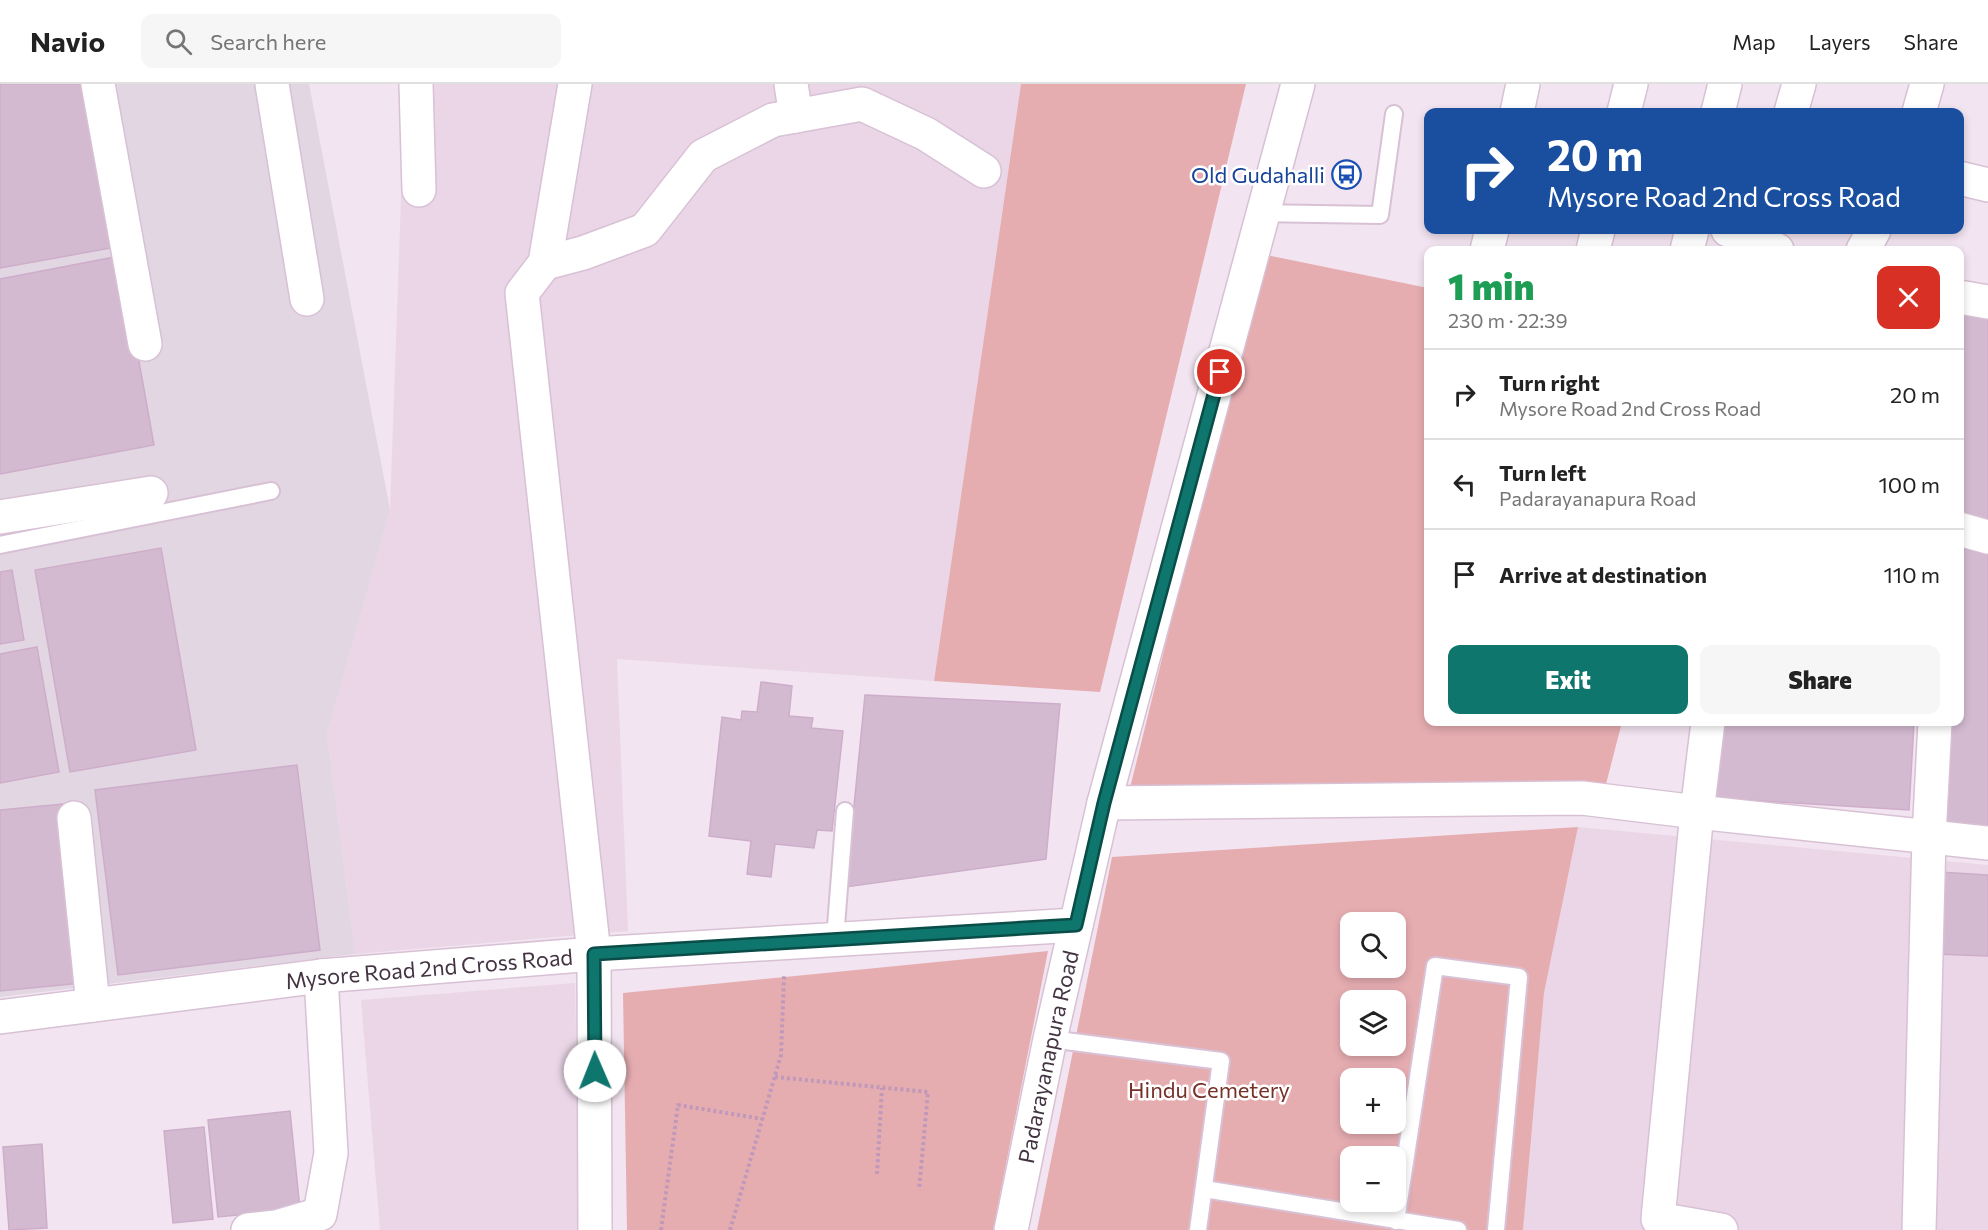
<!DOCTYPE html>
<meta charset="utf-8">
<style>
:root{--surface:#fff;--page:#f6f6f6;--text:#222;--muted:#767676;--line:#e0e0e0;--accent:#0f766e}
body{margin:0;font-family:Commissioner,sans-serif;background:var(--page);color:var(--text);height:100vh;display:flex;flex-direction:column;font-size:22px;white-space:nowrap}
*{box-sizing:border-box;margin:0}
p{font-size:20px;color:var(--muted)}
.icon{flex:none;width:33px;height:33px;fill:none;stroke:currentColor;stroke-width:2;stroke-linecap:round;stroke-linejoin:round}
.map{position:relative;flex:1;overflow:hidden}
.drawer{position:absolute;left:1424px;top:162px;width:540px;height:480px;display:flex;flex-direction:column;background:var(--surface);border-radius:12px;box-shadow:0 3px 9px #0003}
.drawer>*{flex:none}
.guide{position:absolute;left:1424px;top:24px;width:540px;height:126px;border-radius:12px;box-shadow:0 3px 9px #0003;background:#1a4fa0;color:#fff;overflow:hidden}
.tools{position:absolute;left:1340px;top:828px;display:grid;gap:12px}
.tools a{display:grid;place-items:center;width:66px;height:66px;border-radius:12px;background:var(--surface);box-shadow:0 3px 9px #0003;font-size:30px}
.pin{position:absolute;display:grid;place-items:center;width:51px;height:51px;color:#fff;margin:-26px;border:3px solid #fff;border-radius:50%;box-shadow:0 2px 6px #0007}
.me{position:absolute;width:66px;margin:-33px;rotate:359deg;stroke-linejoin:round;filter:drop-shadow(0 0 4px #0008)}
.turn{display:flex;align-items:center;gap:21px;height:126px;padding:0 24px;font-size:27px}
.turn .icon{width:78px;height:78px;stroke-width:2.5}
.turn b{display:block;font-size:42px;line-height:51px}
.round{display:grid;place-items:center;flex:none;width:63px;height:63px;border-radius:12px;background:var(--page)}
.overview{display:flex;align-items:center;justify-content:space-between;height:102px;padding:0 24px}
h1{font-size:36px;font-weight:800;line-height:45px;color:#1e9e55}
.primary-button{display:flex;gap:12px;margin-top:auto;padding:12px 24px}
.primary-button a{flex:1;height:69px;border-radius:12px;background:var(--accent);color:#fff;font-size:24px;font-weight:800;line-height:69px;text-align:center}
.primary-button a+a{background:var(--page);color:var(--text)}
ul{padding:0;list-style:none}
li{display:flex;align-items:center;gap:18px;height:90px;padding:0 24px;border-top:2px solid var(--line)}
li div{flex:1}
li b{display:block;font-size:22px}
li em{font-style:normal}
header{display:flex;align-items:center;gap:36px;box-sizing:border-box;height:84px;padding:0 30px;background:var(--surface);border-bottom:2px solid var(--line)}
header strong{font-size:28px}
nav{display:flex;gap:33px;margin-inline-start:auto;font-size:21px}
.search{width:420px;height:54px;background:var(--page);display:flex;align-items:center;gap:15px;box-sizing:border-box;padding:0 21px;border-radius:12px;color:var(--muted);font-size:22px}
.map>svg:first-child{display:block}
.residential{fill:#ead6e7}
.industrial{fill:#e1d6e1}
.green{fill:#e6adb1;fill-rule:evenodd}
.building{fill:#d3bad1;stroke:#ceadcb;stroke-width:1.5}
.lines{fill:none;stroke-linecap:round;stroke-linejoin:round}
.service-casing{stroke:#d8c1d5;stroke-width:20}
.minor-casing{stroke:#d8c1d5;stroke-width:36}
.tertiary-casing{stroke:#d8c1d5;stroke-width:36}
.path{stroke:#bf98ba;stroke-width:4;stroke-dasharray:3 3;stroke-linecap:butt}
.service{stroke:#fff;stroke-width:16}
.minor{stroke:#fff;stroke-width:33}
.tertiary{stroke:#fff;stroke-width:33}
.route-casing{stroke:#0a4d48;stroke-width:15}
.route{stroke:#0f766e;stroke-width:10}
.labels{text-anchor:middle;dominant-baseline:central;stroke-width:5;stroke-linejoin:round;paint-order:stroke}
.transit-label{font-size:22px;fill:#164399;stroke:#fff;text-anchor:end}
.street-label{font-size:22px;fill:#443443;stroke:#fff}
.park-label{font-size:22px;fill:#753028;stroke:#fff}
</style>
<header>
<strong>Navio</strong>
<div class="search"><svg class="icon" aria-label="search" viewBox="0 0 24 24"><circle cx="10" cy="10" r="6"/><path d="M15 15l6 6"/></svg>Search here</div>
<nav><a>Map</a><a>Layers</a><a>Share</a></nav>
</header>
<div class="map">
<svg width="1988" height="1146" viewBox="0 0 1988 1146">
<rect width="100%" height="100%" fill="#f2e4f0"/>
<!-- residential -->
<path class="residential" d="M405,0H1021L934,597L617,575L628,847L355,870L327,650L390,426Z
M1578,743L1988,781V1146H1523L1544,909Z
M575,899L580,1146H380L361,916Z"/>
<!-- industrial -->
<path class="industrial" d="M0,0H309L390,426L327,650L355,870L0,913Z"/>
<!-- green -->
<path class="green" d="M1021,0H1246L1100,608L934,597Z
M1262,170L1428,204V638H1622L1604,708L1130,704Z
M1578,743L1544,909L1523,1146H1037L1112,773ZM1350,838H1395V884H1350ZM1350,916H1395V962H1350ZM1350,994H1395V1040H1350ZM1350,1072H1395V1118H1350Z
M1048,867L993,1146H627L623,909Z"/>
<!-- building -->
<path class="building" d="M0,0H92L122,162L0,184Z
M120,172L154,361L0,390V195Z
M1959,226L1988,231V437L1959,433Z
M161,464L196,666L70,688L35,486Z
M1959,464L1988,469V742L1941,740L1948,638H1959Z
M12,486L24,556L0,560V488Z
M37,563L59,688L0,699V570Z
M761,598L792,602L789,632L813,634L811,644L843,647L832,747L817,746L814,764L775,760L771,793L747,790L751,757L709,752L722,633L741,636L742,627L757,628Z
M865,611L1060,620L1046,775L846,803Z
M1722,638H1914L1909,726L1713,714Z
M297,681L320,866L118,891L95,706Z
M63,720L81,899L0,907V726Z
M1939,788L1988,791V872L1935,870Z
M290,1027L300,1125L218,1133L208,1036Z
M204,1043L213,1135L173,1139L164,1047Z
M42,1060L47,1144L9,1146L3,1063Z"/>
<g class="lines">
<defs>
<path id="service" d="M1262,129L1380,131L1394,30
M0,461L271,407
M835,855L845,727
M1050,955L1221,977L1198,1146
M1204,1105L1458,1146
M1396,1137L1435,882L1519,893L1496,1146"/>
<g id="minor">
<path d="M98,0L145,260"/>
<path d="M272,0L307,215"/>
<path d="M416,0L419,106"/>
<path d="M575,0L545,179L522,209L594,870L595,1146"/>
<path d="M791,0L796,32"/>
<path d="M1517,28L1523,0"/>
<path d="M1624,28L1631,0"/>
<path d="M1718,28L1725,0"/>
<path d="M1791,28L1799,0"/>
<path d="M1919,28L1927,0"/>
<path d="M1959,94L1988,101"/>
<path d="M1728,146L1777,166"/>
<path d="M1487,166L1492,146"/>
<path d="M1593,166L1598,146"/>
<path d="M1687,166L1692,146"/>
<path d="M1863,166L1874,146"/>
<path d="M545,179L583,169L645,146L703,72L773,36L862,20L926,50L984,87"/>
<path d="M1959,213L1988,218"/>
<path d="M0,433L151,409"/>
<path d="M1959,445L1988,453"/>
<path d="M1708,638L1697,728L1658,1135L1721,1146"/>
<path d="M74,734L93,921"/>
<path id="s1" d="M0,933L321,892L594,870L1076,841"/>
<path d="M248,1146L276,1143L320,1130L331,1069L321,892"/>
<path d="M1919,1146L1929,753L1935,638"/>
</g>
<g id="tertiary">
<path d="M1104,719L1582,714L1697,728L1988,759"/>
<path id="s2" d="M1011,1146L1050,955L1104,719L1298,0"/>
</g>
</defs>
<!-- service casing -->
<use href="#service" class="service-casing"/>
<!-- minor casing -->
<use href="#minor" class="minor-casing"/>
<!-- tertiary casing -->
<use href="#tertiary" class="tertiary-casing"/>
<!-- path -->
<path class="path" d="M775,993L928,1008L919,1106
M877,1090L882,1004
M661,1146L678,1021L763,1035
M730,1146L781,971L784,892"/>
<!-- service -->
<use href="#service" class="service"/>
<!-- minor -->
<use href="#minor" class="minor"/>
<!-- tertiary -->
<use href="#tertiary" class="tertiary"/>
</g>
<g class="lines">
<defs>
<path id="route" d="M595,987L594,870L1076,841L1104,719L1220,288"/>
</defs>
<!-- route casing -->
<use href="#route" class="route-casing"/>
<!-- route -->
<use href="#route" class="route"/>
</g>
<!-- icons -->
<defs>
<symbol id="bus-ring" viewBox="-11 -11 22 22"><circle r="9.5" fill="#fff" stroke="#1a4fb4" stroke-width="1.5"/><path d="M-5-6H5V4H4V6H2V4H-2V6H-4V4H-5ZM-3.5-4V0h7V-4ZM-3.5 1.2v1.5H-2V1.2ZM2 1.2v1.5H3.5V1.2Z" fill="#1a4fb4"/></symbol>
</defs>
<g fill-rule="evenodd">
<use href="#bus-ring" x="1330" y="74" width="33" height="33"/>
</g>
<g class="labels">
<!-- transit labels -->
<g class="transit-label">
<text x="1325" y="90">Old Gudahalli</text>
</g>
<!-- street labels -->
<g class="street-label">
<text stroke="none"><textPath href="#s1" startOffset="432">Mysore Road 2nd Cross Road</textPath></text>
<text stroke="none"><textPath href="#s2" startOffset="177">Padarayanapura Road</textPath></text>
</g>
<!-- park labels -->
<g class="park-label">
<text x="1209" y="1005">Hindu Cemetery</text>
</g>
</g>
</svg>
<div class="tools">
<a><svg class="icon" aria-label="search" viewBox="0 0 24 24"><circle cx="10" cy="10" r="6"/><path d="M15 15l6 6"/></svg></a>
<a><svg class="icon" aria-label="layers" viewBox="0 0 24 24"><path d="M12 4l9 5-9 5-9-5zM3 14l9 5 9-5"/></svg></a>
<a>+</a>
<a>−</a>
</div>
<div class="pin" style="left:1220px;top:288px;background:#d93025"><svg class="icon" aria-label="arrive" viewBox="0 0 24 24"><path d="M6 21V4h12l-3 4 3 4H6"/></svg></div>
<svg class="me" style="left:595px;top:987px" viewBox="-20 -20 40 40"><circle r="19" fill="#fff"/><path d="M0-13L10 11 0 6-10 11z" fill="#0f766e"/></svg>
<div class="guide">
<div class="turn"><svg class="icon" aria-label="right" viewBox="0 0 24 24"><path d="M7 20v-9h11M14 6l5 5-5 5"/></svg><div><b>20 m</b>Mysore Road 2nd Cross Road</div></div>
</div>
<section class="drawer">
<div class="overview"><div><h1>1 min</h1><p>230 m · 22:39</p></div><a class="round" style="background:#d93025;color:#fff"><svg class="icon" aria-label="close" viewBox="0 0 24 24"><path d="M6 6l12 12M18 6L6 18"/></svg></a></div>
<ul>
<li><svg class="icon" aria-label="right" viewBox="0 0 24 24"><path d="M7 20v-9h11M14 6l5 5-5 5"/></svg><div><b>Turn right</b><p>Mysore Road 2nd Cross Road</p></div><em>20 m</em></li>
<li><svg class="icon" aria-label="left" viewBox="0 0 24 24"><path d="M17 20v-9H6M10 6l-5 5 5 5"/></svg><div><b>Turn left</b><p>Padarayanapura Road</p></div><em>100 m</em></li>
<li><svg class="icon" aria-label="arrive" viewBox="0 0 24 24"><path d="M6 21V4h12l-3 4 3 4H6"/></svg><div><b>Arrive at destination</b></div><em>110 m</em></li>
</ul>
<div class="primary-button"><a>Exit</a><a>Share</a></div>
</section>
</div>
